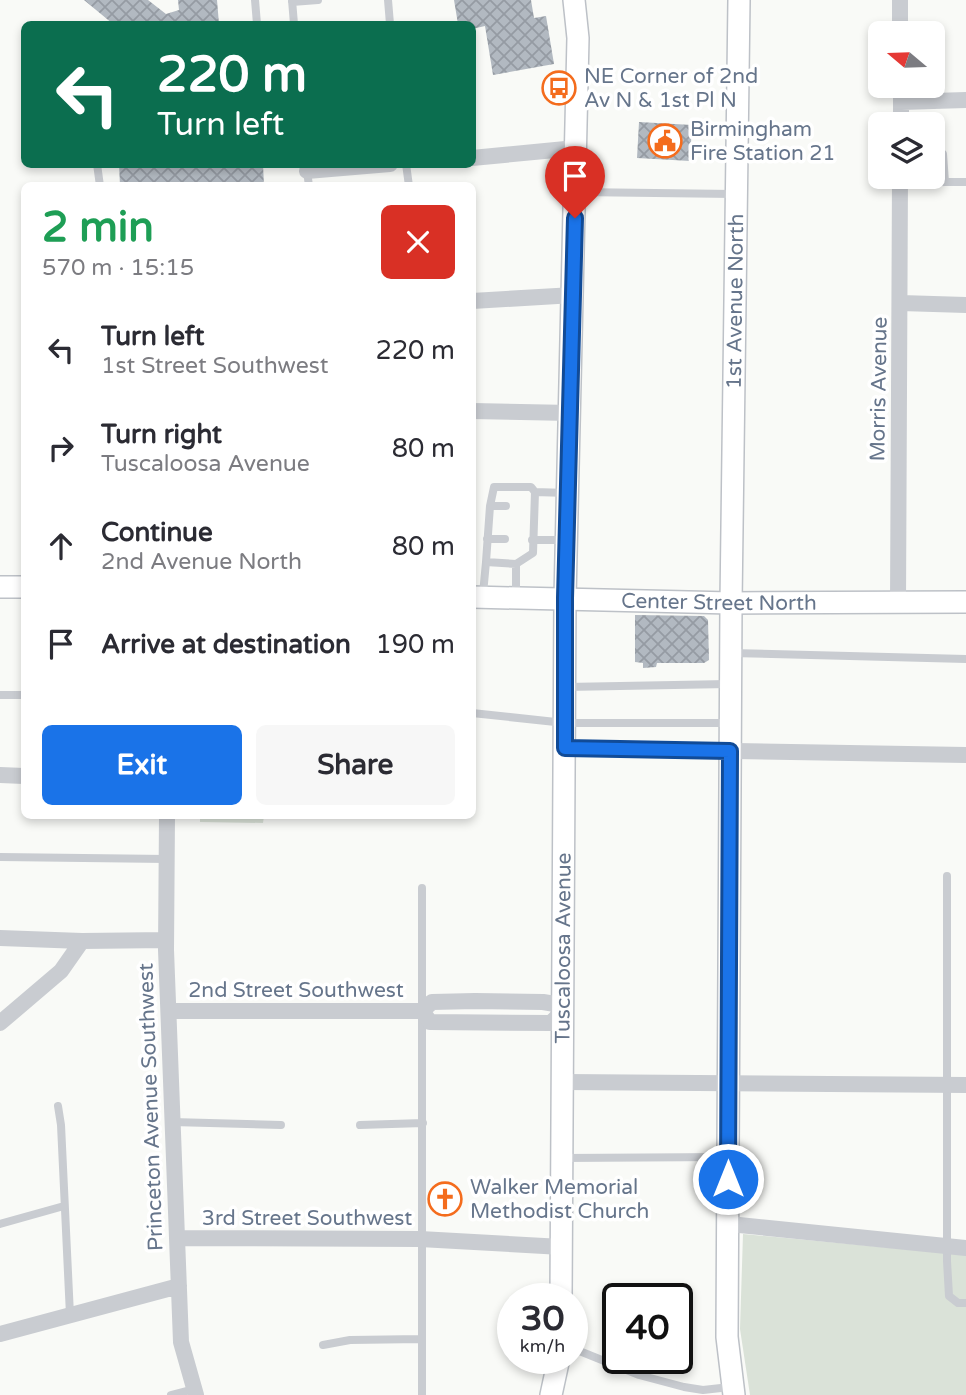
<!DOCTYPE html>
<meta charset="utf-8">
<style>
:root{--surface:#fff;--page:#f7f7f7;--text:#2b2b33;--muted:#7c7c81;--accent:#1a73e8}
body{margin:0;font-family:"Varela Round",sans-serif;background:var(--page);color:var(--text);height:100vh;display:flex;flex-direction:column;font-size:26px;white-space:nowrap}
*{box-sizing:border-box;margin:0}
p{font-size:23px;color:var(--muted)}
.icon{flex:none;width:38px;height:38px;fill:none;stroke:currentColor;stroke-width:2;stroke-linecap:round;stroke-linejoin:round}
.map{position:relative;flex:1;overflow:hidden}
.details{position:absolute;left:21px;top:182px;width:455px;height:637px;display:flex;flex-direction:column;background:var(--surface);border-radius:10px;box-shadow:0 4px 10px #0003}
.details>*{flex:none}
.guide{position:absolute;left:21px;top:21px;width:455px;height:147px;border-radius:10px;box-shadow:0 4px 10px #0003;background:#0b6e4f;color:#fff;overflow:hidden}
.needle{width:46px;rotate:289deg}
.controls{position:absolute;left:868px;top:21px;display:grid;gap:14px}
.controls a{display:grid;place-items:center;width:77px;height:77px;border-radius:10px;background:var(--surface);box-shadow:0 4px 10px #0003;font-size:35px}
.speed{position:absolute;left:497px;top:1283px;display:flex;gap:14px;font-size:35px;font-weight:700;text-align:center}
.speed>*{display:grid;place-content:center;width:91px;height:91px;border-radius:50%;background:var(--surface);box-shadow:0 4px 10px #0003;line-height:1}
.speed small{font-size:18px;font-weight:400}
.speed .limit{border:4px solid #111;border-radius:10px;background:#fff;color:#111}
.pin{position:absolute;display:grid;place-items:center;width:60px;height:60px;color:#fff;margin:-72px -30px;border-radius:50% 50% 50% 0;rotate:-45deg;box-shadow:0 0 7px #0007}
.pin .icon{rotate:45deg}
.me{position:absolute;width:77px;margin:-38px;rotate:0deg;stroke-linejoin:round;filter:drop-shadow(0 0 5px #0008)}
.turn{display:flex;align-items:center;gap:24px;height:147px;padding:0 21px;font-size:32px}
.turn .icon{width:91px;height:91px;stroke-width:2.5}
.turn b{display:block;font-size:49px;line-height:60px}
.round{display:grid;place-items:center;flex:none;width:74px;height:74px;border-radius:10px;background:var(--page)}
.headline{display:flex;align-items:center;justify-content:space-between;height:119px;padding:0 21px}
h1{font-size:42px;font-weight:700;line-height:52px;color:#1e9e55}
.button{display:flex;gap:14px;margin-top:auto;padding:14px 21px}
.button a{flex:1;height:80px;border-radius:10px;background:var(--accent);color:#fff;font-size:28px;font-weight:700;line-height:80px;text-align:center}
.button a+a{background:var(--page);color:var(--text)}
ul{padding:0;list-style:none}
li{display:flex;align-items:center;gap:21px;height:98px;padding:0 21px}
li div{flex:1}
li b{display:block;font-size:26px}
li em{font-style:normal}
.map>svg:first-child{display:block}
.park{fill:#dae2d8}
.building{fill:url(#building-cross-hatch)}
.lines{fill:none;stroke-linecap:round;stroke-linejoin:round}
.secondary-casing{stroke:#bdc1c7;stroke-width:24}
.lane{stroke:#c9ccd1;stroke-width:8}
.street{stroke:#c9ccd1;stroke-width:16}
.secondary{stroke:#fff;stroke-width:21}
.route-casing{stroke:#114b97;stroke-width:18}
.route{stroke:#1a73e8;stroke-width:12}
.labels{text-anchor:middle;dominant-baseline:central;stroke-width:7;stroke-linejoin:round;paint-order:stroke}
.poi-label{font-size:21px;fill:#66758b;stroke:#fff;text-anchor:start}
.street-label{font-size:21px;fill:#66758b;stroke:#fff}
</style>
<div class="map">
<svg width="966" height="1395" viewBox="0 0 966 1395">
<defs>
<pattern id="building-cross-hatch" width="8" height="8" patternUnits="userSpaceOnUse" patternTransform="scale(1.75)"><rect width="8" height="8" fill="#b2b9c1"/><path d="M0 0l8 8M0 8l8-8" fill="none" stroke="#959ba3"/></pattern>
</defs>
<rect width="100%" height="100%" fill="#f9faf7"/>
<!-- park -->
<path class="park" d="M200,816H264L263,823L200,822Z
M743,1234L966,1255V1395H750L740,1329Z"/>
<!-- building -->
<path class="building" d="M84,0H148L166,14L179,10L178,0H217L219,24H113Z
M454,0H531L534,18L546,16L554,64L493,75L485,26L472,29V24H458Z
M639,122L692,125L690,161L637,158Z
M119,164H263L264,186H120Z
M635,615L704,616L708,620L709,660L704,663H657L656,667L643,668V663L635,662Z"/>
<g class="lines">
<defs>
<g id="secondary">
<path d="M0,587H24"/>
<path id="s1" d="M472,597L731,603L966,602"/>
<path id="s2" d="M561,1298L565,598L578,38L574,0"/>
<path d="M551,1395L559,1358"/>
<path id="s3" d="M734,1395L727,1337L731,603L739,0"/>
</g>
</defs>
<!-- secondary casing -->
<use href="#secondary" class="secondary-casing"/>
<!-- lane -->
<path class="lane" d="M255,0L257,24
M292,0L294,24
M388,0L390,24
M292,2L318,0
M933,153L943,154L945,182H966
M97,164L100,186
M406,164L409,186
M307,171L309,186
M900,184L945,182
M576,192L734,194
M535,492L533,553L516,564L486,562L490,506L494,487H531L535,492L567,493
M490,506H506
M487,539H505
M532,540H564
M516,564V598
M483,594L486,562
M731,653L966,659
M566,687L728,684
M0,695H24
M472,713L565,723H728
M0,857L167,859
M947,876V1261L949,1296L958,1303H966
M58,1106L61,1125L70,1315
M172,1122L281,1125
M360,1125L423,1123
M563,1158L725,1157
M0,1224L64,1206
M323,1345L350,1340L421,1339
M572,1348L639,1375L684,1387L703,1390L730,1387
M171,1395L194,1389
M422,1395V888"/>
<!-- street -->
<path class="street" d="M900,0V33
M901,102L966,100
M901,124V86
M472,158L576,148
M307,171L390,164
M472,301L574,295
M901,303L966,305
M472,411L571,413
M898,603L900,177
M565,748L966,755
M0,775L24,776
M167,816L166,950L181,1342L196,1395
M0,938L82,941L166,940
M170,1011H422L432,1002L475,1001L543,1002L555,1004L563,1011L551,1023L430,1022L422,1011
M0,1023L61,971L82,941
M564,1082L966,1085
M729,1224L966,1248
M177,1238L420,1239L562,1247
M0,1334L179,1286"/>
<!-- secondary -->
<use href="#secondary" class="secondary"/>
</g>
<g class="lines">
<defs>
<path id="route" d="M575,218L565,598V748L730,751L728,1179"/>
</defs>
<!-- route casing -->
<use href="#route" class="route-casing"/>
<!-- route -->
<use href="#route" class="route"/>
</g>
<!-- icons -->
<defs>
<symbol id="bus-ring" viewBox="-11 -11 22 22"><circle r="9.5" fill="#fff" stroke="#f46c1d" stroke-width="1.5"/><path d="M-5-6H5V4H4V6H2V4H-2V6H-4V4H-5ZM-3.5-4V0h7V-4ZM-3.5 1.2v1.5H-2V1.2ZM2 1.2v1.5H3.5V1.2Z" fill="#f46c1d"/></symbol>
<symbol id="civic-ring" viewBox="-11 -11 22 22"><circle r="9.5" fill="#fff" stroke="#f46c1d" stroke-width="1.5"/><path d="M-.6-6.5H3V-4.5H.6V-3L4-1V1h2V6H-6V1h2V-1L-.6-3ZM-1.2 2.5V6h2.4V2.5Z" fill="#f46c1d"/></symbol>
<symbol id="church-ring" viewBox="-11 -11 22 22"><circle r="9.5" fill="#fff" stroke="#f46c1d" stroke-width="1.5"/><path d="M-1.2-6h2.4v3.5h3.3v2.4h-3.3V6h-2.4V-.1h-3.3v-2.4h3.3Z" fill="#f46c1d"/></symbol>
</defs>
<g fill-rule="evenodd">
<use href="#bus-ring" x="540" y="69" width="38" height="38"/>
<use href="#civic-ring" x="646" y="122" width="38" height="38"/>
<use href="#church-ring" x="426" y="1180" width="38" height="38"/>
</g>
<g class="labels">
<!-- poi labels -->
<g class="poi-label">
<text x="584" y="76">NE Corner of 2nd<tspan x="584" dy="24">Av N &amp; 1st Pl N</tspan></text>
<text x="690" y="129">Birmingham<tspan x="690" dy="24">Fire Station 21</tspan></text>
<text x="470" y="1187">Walker Memorial<tspan x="470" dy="24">Methodist Church</tspan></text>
</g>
<!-- street labels -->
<g class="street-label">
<text stroke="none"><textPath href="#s3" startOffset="1094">1st Avenue North</textPath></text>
<text transform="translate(879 389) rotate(-89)">Morris Avenue</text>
<text stroke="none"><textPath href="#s1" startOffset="247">Center Street North</textPath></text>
<text stroke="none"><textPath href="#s2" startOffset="350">Tuscaloosa Avenue</textPath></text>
<text x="296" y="990">2nd Street Southwest</text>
<text transform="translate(151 1107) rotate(-92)">Princeton Avenue Southwest</text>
<text x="307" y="1218">3rd Street Southwest</text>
</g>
</g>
</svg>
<div class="controls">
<a><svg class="needle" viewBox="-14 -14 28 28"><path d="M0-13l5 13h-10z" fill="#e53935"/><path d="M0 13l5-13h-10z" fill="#7c7c81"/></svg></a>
<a><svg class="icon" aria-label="layers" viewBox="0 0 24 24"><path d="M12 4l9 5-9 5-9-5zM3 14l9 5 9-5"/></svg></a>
</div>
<div class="speed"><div>30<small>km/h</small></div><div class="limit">40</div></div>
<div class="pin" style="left:575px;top:218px;background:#d93025"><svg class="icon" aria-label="arrive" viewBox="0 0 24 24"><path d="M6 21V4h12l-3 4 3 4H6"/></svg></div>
<svg class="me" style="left:728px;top:1179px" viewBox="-20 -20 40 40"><circle r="17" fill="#1a73e8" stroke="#fff" stroke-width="3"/><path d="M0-11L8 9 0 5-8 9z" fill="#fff"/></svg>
<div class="guide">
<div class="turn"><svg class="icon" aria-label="left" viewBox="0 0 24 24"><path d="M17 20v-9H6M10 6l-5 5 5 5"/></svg><div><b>220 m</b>Turn left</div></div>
</div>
<section class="details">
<div class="headline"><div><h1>2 min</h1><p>570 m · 15:15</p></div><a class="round" style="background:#d93025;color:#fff"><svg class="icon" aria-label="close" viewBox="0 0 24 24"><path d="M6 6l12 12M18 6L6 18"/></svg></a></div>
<ul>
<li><svg class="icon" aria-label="left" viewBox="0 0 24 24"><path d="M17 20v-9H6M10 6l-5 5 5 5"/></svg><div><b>Turn left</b><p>1st Street Southwest</p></div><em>220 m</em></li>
<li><svg class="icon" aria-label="right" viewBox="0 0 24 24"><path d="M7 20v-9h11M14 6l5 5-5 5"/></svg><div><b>Turn right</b><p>Tuscaloosa Avenue</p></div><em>80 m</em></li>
<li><svg class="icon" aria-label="ahead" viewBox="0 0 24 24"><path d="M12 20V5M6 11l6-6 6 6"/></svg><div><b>Continue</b><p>2nd Avenue North</p></div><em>80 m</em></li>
<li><svg class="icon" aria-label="arrive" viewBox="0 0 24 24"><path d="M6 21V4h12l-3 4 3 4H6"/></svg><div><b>Arrive at destination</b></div><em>190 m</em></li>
</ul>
<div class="button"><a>Exit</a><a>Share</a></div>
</section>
</div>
